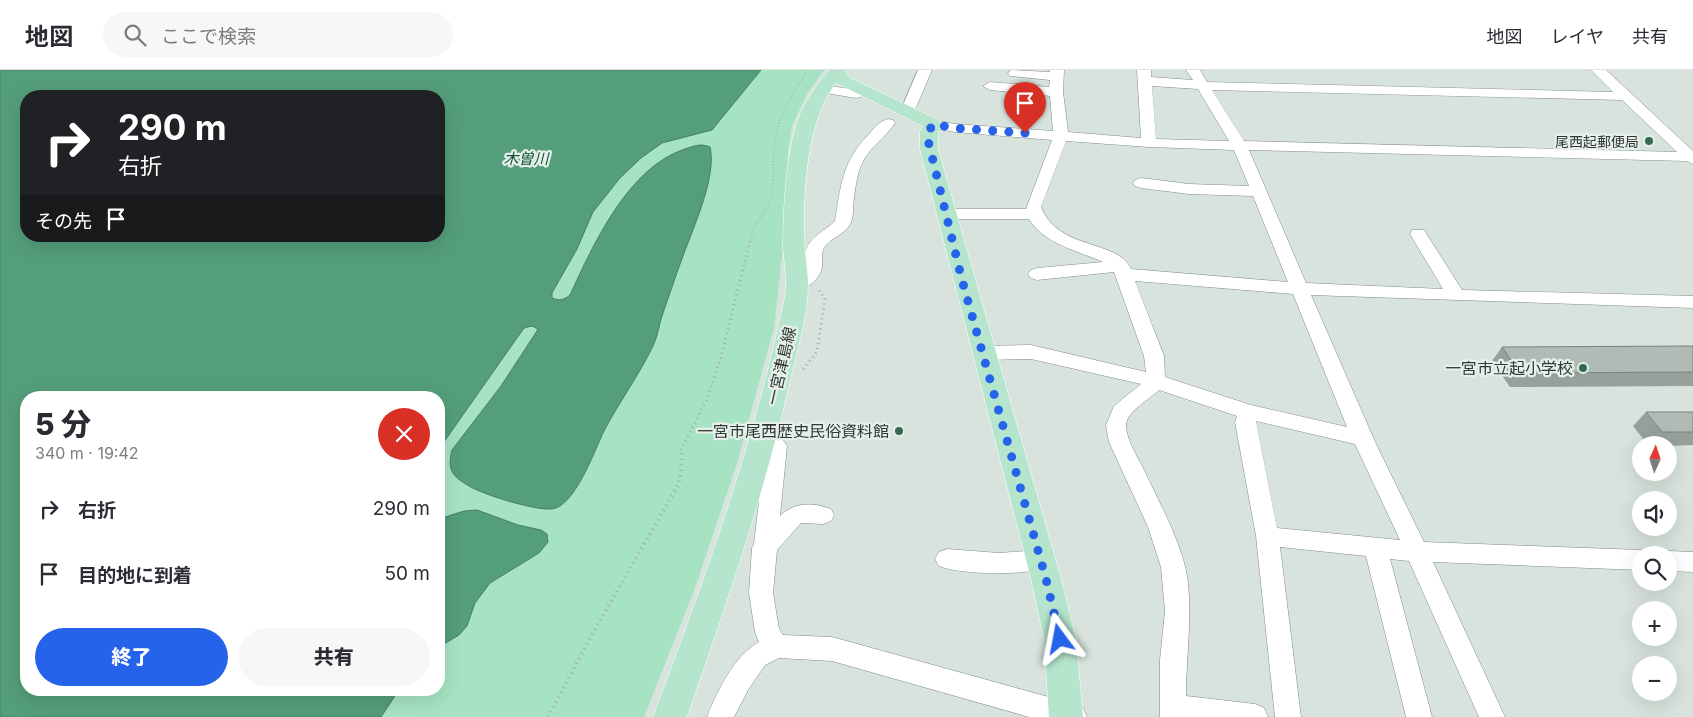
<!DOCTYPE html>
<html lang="ja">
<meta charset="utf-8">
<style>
:root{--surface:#fff;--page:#f7f7f7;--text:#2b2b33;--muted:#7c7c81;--line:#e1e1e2;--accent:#2563eb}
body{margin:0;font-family:Inter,"Noto Sans JP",sans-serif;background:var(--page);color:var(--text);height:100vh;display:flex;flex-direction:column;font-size:19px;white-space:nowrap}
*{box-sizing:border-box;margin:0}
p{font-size:16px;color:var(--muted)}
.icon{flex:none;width:28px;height:28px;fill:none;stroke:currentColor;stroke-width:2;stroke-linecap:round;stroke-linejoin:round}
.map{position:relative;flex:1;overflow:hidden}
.drawer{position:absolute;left:20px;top:321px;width:425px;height:305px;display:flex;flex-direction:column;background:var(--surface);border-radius:20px;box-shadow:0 5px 20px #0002}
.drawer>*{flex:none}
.banner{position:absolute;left:20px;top:20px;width:425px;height:152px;border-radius:20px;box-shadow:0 5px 20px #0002;background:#202124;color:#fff;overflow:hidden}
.needle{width:32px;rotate:3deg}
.buttons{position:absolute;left:1632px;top:366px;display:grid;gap:10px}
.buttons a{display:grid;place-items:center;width:45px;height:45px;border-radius:50%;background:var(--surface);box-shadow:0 5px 20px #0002;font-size:25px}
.pin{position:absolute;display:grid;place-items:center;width:42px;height:42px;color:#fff;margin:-51px -21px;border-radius:50% 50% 50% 0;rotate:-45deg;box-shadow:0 0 5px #0007}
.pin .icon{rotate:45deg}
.me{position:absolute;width:55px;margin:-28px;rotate:347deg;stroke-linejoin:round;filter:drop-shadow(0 0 4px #0008)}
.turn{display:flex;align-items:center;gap:18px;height:105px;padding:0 15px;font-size:22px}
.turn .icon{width:65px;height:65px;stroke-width:2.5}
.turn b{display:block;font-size:35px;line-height:42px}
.then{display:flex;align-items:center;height:48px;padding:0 15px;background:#0003;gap:10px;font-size:19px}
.round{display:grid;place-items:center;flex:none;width:52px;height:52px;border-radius:26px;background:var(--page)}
.overview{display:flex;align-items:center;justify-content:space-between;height:85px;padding:0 15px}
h1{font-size:30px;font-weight:800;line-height:38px}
.action{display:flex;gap:10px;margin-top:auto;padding:10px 15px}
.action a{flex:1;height:58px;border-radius:30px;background:var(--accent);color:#fff;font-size:20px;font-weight:800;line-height:58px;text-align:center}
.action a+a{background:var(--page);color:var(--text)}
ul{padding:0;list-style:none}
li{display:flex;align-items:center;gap:15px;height:65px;padding:0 15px}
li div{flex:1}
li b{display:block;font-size:19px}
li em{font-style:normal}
header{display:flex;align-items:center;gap:30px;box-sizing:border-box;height:70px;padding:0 25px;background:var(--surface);border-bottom:1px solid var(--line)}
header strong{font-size:24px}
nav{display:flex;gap:28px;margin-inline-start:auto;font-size:18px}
.search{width:350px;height:45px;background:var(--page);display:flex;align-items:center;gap:12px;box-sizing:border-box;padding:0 18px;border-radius:28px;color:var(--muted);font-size:19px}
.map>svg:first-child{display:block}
.green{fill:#a6e3c3}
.water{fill:#549e7b;stroke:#4a7f66;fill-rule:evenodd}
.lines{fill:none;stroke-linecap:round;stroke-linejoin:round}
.minor-casing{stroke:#828d87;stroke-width:1}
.major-casing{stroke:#fff;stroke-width:1}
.path-far2{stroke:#a3aca7;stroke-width:2.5;stroke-dasharray:0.5 2.5;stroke-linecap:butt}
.path-far1{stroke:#a3aca7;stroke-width:3;stroke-dasharray:1 4;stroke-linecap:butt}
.path{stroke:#a3aca7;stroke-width:4;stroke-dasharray:1 4.5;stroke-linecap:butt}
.minor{fill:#fff;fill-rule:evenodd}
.major{fill:#b5e6cd;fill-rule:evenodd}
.wall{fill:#97a19c}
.building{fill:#b0bbb5;stroke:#7b837f}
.route{stroke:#2563eb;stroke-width:9;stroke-dasharray:0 16.2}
.poi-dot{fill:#346a51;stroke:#e4f0e9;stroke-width:2}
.labels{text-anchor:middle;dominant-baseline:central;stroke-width:4.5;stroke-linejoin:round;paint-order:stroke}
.far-poi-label{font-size:14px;fill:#323734;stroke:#e4f0e9;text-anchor:end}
.far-water-label{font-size:15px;font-style:italic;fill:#155037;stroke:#e4f0e9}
.street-label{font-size:16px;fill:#323734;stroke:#e4f0e9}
.poi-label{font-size:16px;fill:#323734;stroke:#e4f0e9;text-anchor:end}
</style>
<header>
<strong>地図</strong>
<div class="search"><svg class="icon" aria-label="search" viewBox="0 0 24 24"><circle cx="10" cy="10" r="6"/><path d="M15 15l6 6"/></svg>ここで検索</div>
<nav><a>地図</a><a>レイヤ</a><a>共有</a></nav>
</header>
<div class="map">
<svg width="1693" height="647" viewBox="0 0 1693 647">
<rect width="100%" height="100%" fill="#d7e3dc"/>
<!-- green -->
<path class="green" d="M742,0H824L807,24L792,56L788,82L783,177L774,258L737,393L695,518L644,647H373L388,620H439V357L508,262L568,232H555L546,225L583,133Z"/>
<!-- water -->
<path class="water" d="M0,0H761L712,60L662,73L641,88L620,108L593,142L577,179L552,223V228C559,231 564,230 570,225C593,175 628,97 685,79C694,76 701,73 710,77C716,101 700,142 691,165C681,190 672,217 663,243C659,254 658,266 653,276C639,305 620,331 605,359C595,379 578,429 556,438C544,444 481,424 469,416C452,406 447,400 452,380L501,316L535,264L538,259L532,256L524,258L439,379V328H26V620H399L381,647H0ZM26,26H439V166H26Z
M477,440L518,455L541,460L547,464L548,472L539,483L490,513L475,533L467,556L459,565L439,577V449L464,441Z"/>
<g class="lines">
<defs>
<path id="minor" d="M918,0H932L914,42L912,45H902L900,42Z
M1011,0L1050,2V0H1064L1063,22L1068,62L1141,68L1137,0H1151V7L1193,10L1186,0H1200L1207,12L1613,22L1591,0H1606L1693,81V94L1687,91L1249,80L1306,213L1443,219L1410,164L1412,160H1424L1462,220L1693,226V238L1311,225L1376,374L1424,472L1641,480L1650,485H1641V500L1433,492L1505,647H1479L1409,491L1390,489L1432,647H1406L1366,486L1280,477L1301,647H1275L1256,466L1235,352L1237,346L1159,320C1150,329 1127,341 1126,355C1126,369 1137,386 1143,398C1158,430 1176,462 1185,496C1194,534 1186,586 1186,626L1255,634L1264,638L1268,647H1160V590L1165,541L1161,497L1148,457L1109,372L1106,355L1114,336L1141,314L1031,289L983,290L976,288L973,283L976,278L983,276L1031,275L1146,302L1144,286L1114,202L1037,210L1031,208L1028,204L1031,200L1037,198L1103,192C1077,180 1045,175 1029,149H945L939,147L937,144L939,141L945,139H1026L1052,70L955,62L928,57L926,54L928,51L933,50L955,54L1053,61L1050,26L990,20L983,16L990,12L1049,17L1050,10L1010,6L1008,3ZM1152,16L1198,19L1229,71L1156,69ZM1212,20L1622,30L1677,82L1244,71ZM1066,71L1149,77L1234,80L1249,116L1189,114L1141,108L1135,110L1133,113L1135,116L1141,118L1189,124L1253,126L1288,212L1131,199C1118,169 1058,181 1041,137ZM1135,211L1293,224L1347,357L1251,335L1165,307L1164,286ZM1256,351L1355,374L1400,470L1277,458Z
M831,16L856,20L864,18L871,22L869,25L856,28L826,23L824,20L826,17Z
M888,49L893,50L895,53C886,67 871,76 863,91C856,105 855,122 853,137C853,141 853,148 851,152C847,163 833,167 826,175C820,182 823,189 822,197C820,211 803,222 791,219L788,215L804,200C805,194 804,189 805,184C808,167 824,162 835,151C841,115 842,91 870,63C875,57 880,51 888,49Z
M764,359C773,362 782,367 787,376L780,446C794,432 813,432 831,439L834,445L831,451L823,454L801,453L777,480L773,523L779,559L783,565L832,567L1074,634L1083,638L1087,647H1029L832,591L779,588L765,595L748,620L734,647H707C718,620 734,586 759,572L755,562L749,523L752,478L754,474L765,379L757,373L754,367L757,361Z
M947,479L999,483L1040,480L1048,483L1052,490L1048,497C1024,506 963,505 939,496L935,489L939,482Z
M1669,481L1693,482V502L1669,501V485H1660Z"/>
<path id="major" d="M829,0H846L845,2L850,8L939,50L942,54L938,61V79L1061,509L1076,569L1083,647H1049L1044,569L1031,509L920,79V61L923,56L836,13C805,52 802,132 805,181C806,192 808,203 808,215C808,247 796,283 789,315C763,428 725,538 687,647H653C701,519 748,391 778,258C781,244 786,227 786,213C786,202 784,190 783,179C783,142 786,78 800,44C807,28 818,13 829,0Z"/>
</defs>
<!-- minor casing -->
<use href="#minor" class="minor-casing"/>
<!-- major casing -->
<use href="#major" class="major-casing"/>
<!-- path-far2 -->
<path class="path-far2" d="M751,168C753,154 765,145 770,131C775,121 773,90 774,77C776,51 792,21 808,0"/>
<!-- path-far1 -->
<path class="path-far1" d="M803,299L817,282L825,229L818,218
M681,380L707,329L721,287L751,167"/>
<!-- path -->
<path class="path" d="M548,647L589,570L678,415L681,403L682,379"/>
<!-- minor -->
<use href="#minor" class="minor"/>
<!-- major -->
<use href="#major" class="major"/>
</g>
<!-- wall -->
<path class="wall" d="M1693,276V316L1510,317L1492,291L1502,277Z
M1646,342H1693V375L1669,376V375H1648L1633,356Z"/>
<!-- building -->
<path class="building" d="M1693,276V302L1520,303L1502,277Z
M1646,342H1693V362H1662Z"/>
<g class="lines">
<!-- route -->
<path class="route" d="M1025,63L954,58L933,54L929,61L928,70L962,210L1046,509L1060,569"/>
</g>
<!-- markers -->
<g class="poi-dot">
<circle cx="1649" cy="71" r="5"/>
<circle cx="1583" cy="298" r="5"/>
<circle cx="899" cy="361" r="5"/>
</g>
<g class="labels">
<!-- far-poi labels -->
<g class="far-poi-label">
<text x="1639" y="71">尾西起郵便局</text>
</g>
<!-- far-water labels -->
<g class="far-water-label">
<text x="526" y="88">木曽川</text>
</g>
<!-- street labels -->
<g class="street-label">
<text transform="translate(781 296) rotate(-77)">一宮津島線</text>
</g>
<!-- poi labels -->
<g class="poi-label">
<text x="1573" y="298">一宮市立起小学校</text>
<text x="889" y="361">一宮市尾西歴史民俗資料館</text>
</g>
</g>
</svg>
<div class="buttons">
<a><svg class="needle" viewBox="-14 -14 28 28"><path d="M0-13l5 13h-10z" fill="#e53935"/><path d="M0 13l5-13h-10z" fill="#7c7c81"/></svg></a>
<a><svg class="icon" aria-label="sound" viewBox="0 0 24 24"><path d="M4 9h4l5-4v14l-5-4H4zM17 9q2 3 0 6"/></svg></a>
<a><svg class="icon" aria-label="search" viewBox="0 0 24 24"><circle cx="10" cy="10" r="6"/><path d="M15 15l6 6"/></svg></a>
<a>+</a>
<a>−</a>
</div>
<div class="pin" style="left:1025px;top:63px;background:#d93025"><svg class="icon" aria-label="arrive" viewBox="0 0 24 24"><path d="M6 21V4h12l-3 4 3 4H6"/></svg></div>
<svg class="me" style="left:1060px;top:569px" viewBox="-20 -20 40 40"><path d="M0-17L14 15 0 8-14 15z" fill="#2563eb" stroke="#fff" stroke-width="4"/></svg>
<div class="banner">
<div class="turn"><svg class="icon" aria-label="right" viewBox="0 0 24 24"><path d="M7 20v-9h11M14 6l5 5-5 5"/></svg><div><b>290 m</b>右折</div></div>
<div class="then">その先<svg class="icon" aria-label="arrive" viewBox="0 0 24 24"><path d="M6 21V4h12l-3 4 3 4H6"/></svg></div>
</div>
<section class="drawer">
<div class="overview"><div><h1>5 分</h1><p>340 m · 19:42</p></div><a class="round" style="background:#d93025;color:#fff"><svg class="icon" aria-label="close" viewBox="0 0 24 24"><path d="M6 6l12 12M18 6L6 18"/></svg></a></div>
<ul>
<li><svg class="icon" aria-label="right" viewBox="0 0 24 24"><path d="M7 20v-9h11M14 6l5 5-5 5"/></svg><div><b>右折</b></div><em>290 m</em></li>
<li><svg class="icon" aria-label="arrive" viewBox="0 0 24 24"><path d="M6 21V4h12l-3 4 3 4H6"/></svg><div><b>目的地に到着</b></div><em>50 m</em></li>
</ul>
<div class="action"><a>終了</a><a>共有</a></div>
</section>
</div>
